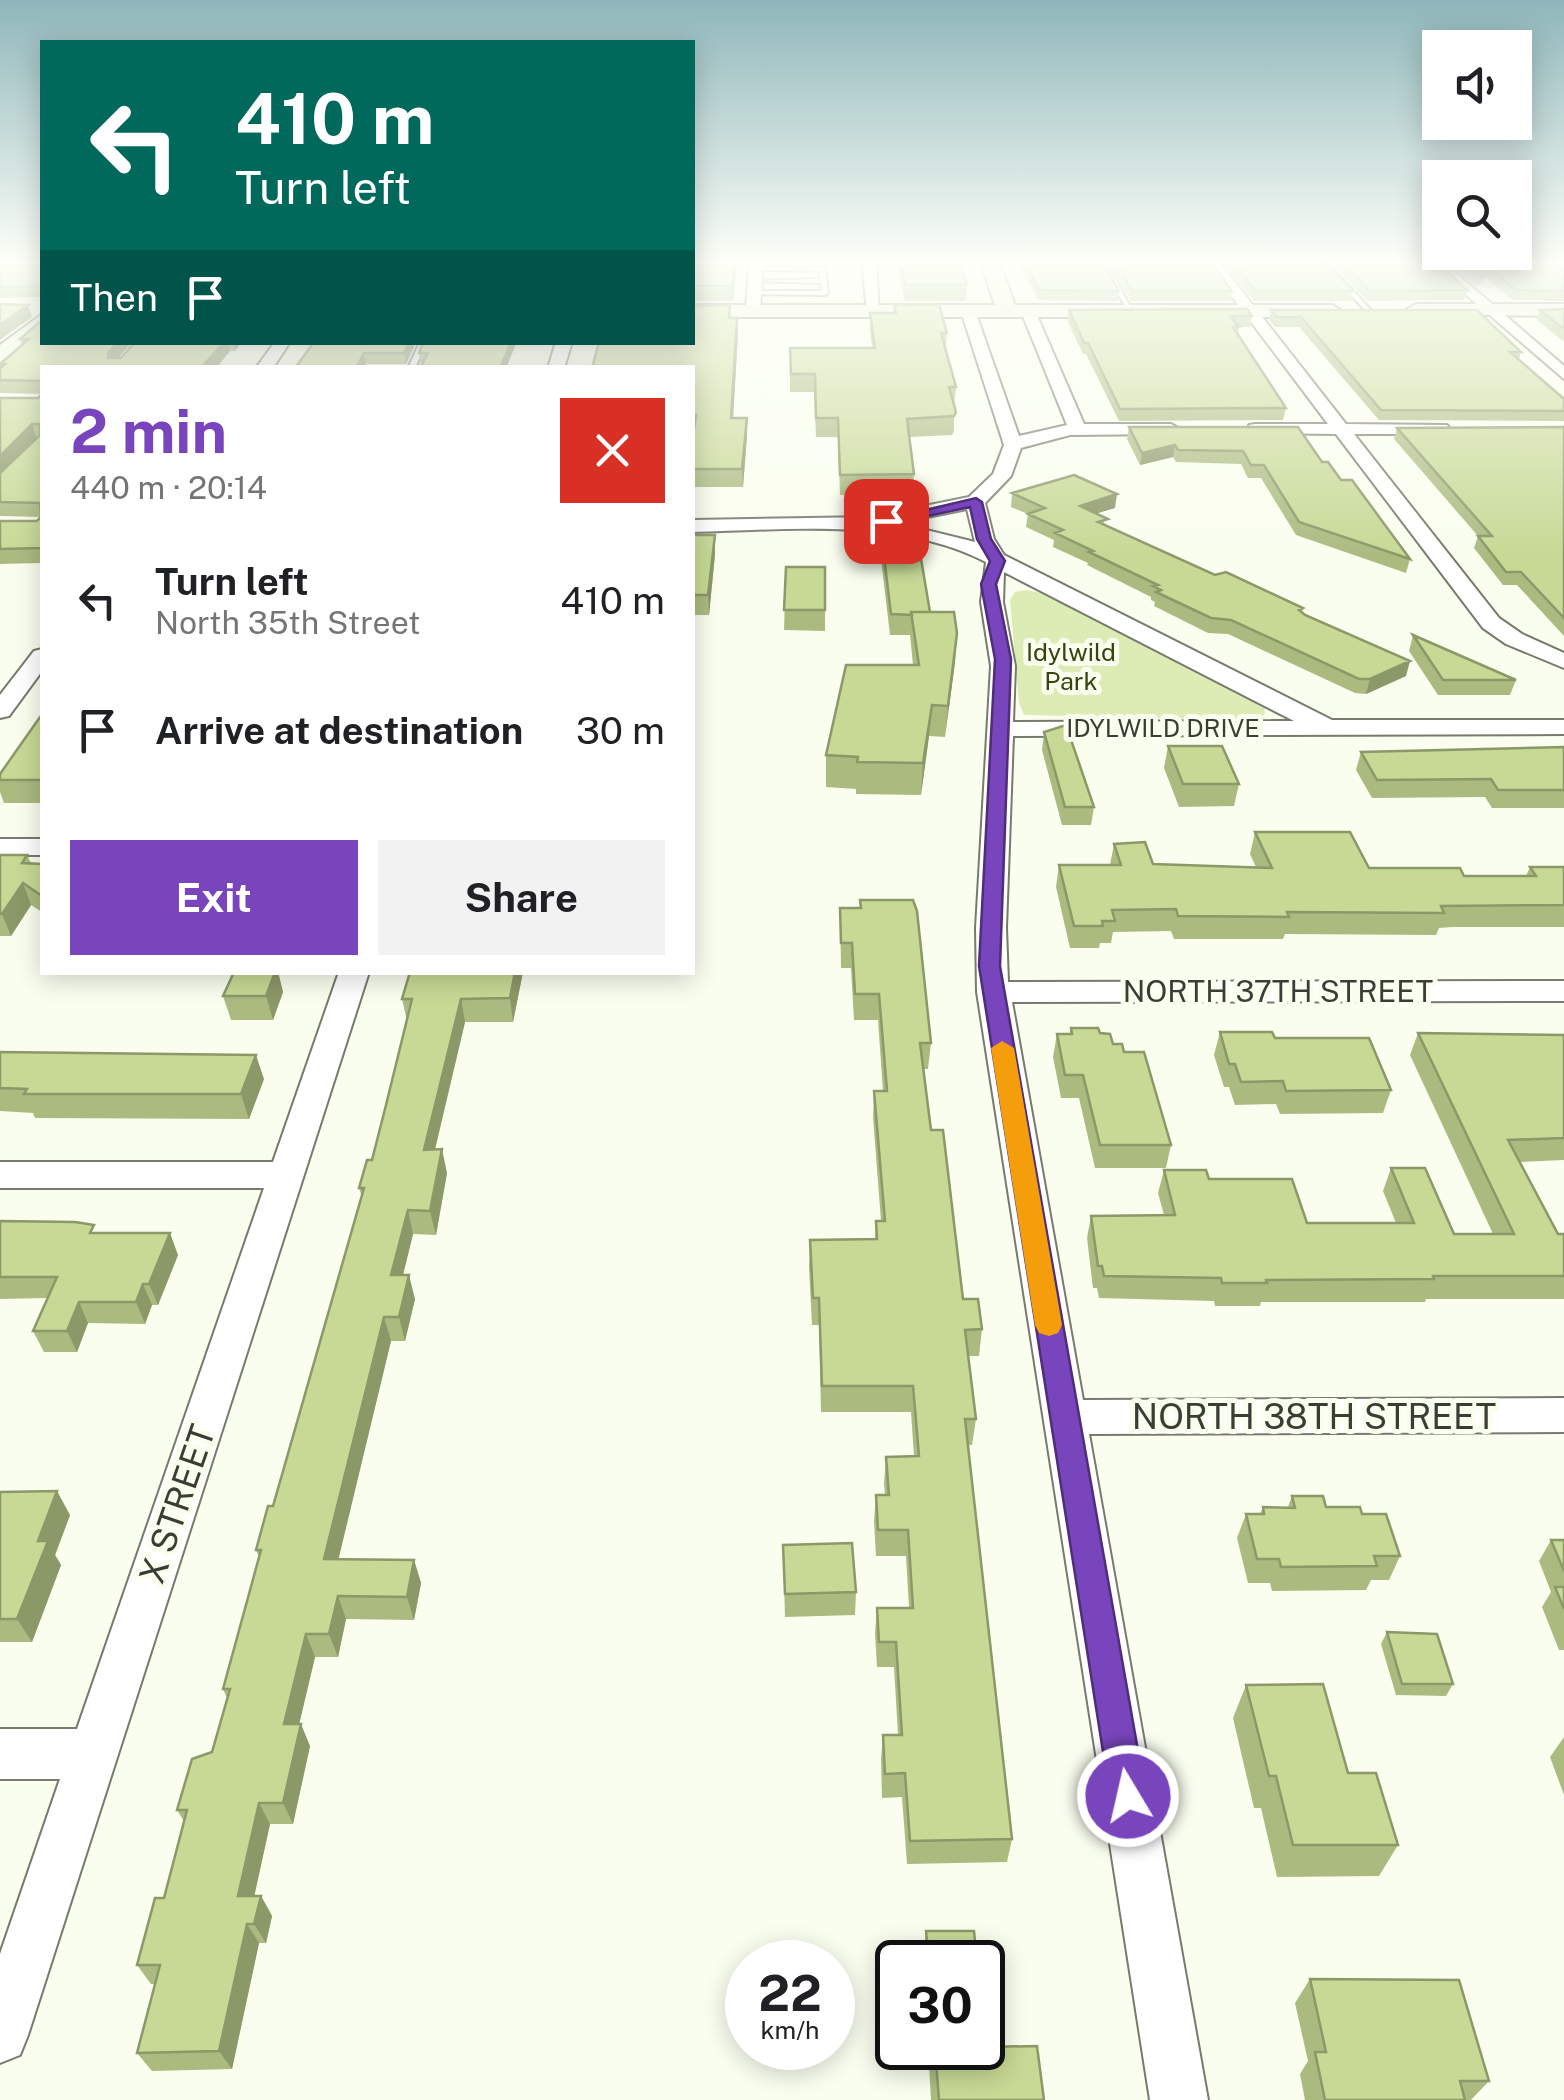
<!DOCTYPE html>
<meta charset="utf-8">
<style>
:root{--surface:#fff;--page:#f2f2f2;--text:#202124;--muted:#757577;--accent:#7945bc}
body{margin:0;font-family:"Public Sans",sans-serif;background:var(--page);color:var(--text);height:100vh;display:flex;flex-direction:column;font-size:38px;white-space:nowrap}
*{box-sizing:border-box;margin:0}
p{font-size:32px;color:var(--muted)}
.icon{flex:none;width:55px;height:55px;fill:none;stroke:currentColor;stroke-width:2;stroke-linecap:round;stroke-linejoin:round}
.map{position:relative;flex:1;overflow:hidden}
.side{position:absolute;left:40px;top:365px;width:655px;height:610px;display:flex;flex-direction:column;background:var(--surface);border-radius:0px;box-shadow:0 5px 25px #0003}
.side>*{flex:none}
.hud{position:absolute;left:40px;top:40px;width:655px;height:305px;border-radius:0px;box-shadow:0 5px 25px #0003;background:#00695c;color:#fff;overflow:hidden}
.fabs{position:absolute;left:1422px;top:30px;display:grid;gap:20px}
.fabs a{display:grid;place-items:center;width:110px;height:110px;border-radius:0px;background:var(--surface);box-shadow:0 5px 25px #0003;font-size:50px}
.speed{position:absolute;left:725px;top:1940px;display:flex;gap:20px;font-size:50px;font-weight:700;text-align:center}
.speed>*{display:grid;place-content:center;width:130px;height:130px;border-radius:50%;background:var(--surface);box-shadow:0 5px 25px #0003;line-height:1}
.speed small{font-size:25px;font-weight:400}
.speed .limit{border:5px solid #111;border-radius:15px;background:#fff;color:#111}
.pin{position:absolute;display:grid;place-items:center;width:85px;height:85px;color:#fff;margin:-42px;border-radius:20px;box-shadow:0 5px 15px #0006}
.me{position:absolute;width:110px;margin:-55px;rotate:351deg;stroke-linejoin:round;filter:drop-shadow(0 0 8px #0008)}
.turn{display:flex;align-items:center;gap:35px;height:210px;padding:0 30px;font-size:45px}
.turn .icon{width:130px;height:130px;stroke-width:2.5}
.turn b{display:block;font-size:70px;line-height:85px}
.then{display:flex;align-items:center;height:95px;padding:0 30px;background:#0003;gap:20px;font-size:38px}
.round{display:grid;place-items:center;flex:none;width:105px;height:105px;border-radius:0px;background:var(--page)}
.head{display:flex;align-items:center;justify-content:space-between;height:170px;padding:0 30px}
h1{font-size:60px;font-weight:700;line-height:75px;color:var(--accent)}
.button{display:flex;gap:20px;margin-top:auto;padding:20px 30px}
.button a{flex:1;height:115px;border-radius:0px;background:var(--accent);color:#fff;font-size:40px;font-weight:700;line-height:115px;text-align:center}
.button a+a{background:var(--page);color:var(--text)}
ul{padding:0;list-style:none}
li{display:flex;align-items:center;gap:30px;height:130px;padding:0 30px}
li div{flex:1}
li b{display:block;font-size:38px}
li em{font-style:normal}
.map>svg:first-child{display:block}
.green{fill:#dcecb4}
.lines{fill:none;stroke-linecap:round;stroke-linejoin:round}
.lane-casing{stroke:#777a6d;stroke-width:4}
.street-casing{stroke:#777a6d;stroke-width:4}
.secondary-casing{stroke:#777a6d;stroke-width:4}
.lane{fill:#fff;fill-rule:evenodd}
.street{fill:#fff;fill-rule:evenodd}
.secondary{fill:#eef4dc;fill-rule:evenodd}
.wall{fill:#abbb80}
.shaded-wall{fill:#8b9868}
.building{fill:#c7d995;stroke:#8b9868;stroke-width:2.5}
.route{fill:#7945bc;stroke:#4f2d7a;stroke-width:2.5}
.slow{fill:#f59e0b}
.labels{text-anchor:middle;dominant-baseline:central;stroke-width:10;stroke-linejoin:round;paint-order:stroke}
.far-park-label{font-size:25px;fill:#384310;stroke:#fafeef}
.far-street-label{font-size:25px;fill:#3a3c36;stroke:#fafeef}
.street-label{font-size:30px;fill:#3a3c36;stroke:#fafeef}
.near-street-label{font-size:35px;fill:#3a3c36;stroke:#fafeef}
</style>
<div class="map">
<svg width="1564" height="2100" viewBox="0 0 1564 2100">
<rect width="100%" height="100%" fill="#fafeef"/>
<!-- green -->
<path class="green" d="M1027,590L1045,594L1264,706L1265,714L1257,720L1024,715L1019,703L1010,600L1015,592Z"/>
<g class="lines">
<defs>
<path id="lane" d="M1100,262H1106L1133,312L1128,311Z
M1319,262H1326L1371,310V312H1367Z
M756,267L825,268L828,293L825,295L752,294L754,291H822L821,283L752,281L821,279L820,271L754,270Z
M420,342H427L415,368H408Z"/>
<path id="street" d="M749,262H763L760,311L753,315L746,311Z
M862,262H876L879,314L867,311Z
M1206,262H1219L1346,424L1447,425L1450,429L1441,434H1354L1499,618L1522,634L1564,653V668L1506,644L1483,628L1336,434L1249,433V425L1255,424H1328Z
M1428,262H1443L1564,366V379Z
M968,307L975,311L1019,436L1067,425L1021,311L1028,307L1035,311L1084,424H1171L1180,429L1171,434L1070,435L1021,448L1011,476L985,503L994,539L1004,555L1332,720H1564V734L1013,736L1006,928L1008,982L1564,981V1001L1012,1002L1083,1400L1564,1398V1432L1089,1434L1208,2100H1150L977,992L976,928L991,666L981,602L986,562C899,517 788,530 692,532V520L870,517L969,497L993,474L1004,445L961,311ZM967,509L975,542L898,523ZM1004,572L1294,721L1013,722L1015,666L1003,602Z
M275,342H290L273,368H256Z
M556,342H572L564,368H548Z
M42,649V671L9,716L0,718V695L34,651Z
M0,839H42V855H0Z
M339,972H369L28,2035L20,2055L0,2063V1954L60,1779H0V1729H77L264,1188H0V1162H273Z"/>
<path id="secondary" d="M980,262H999L1015,305H1332L1342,311L1332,317H692V305H995Z
M1416,304H1564V316L1409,314L1406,310Z
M42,314V330L8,361L0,363V345Z"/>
</defs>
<!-- lane casing -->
<use href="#lane" class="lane-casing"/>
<!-- street casing -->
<use href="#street" class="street-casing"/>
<!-- secondary casing -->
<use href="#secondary" class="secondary-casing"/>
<!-- lane -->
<use href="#lane" class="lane"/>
<!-- street -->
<use href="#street" class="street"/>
<!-- secondary -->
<use href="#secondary" class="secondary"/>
</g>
<!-- wall -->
<path class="wall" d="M0,262L132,342L118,358H121L135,342H242L235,351H230L216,368H42V563L0,564V521H37L41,517L0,516V398H38L41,394L0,393V364L22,345L20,339L41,321L42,297L0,298Z
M692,262H737L733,301H692Z
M897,262H964L963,272L967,285L966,301H905Z
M1019,262H1103L1119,291L1118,301L1038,300Z
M1109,262H1211L1232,291L1231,301H1131Z
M1223,262H1325L1353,291L1351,301H1254Z
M1330,262H1437L1467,290L1464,300L1367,301Z
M1448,262H1551L1564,272V301L1513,300L1485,277L1477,286Z
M1555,262H1564V271Z
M730,305V318L738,333L733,418L747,435L743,487H692V444L694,432H692V368Z
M894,305L947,333L946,350L956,387L954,405V431L952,435L909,437L914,474L913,494L840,495L838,437H816L814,392H790V348H872L870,330V313H893Z
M1564,309V342L1537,320L1540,310Z
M1069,310L1252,316L1250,327H1239L1238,334L1286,408L1283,420L1119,421L1086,354H1083L1067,320Z
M1271,310L1521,352L1519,359L1564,399V421L1379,420L1299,327H1275L1269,320Z
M314,342H416L406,364H366Z
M423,342L506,368H420L422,364H421L419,353Z
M1129,427L1322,462L1341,480L1410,559L1406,573L1296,535L1261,478H1248L1241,464L1176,462L1173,457L1140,465L1127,439Z
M1564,427V636L1517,585H1503L1474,548L1478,536L1394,439L1397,428Z
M1012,493L1115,508L1096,513L1107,526L1215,575L1303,608L1302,613L1406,676L1366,694L1355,693L1228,634L1208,633L1154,606L1155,602L1151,600V597L1087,565L1088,563L1053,547L1054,540L1026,527L1028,514L1011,507Z
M692,535L715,554L709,615H692Z
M882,540L930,612L957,633L945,737L929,736L921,795L856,794V789L826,787V755L913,665L910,635H890L881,559Z
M786,567H825V631L784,630Z
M1413,635L1516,680L1510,695H1438L1409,651Z
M42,717V803H4L0,792V774Z
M1044,732L1094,807L1091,825H1062L1042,750Z
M1168,746L1239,784L1234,806L1179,807L1164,768Z
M1564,747V808H1492L1485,797L1372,798L1356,770L1361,752Z
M1255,832L1369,868L1464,876H1526L1530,867H1564V927H1452L1439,928L1436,935L1285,934L1283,939H1174L1171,931L1113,932L1111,943H1100L1099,948H1070L1056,887L1059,865H1110L1114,844L1153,864L1256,867L1250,854Z
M0,855H27L31,863L42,864V912L31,905L11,936H0Z
M860,900L931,1043L928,1069H923L931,1130L963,1299L982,1329L979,1356H968L976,1419L972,1445H968L1012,1839L1007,1862L907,1864L902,1797L882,1798L881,1759L883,1735H898L894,1667H877L875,1633L877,1608H909L906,1556H876L874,1521L876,1495H885L884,1483L886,1457L914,1456L911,1412H821L819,1325H812L809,1267L810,1240L875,1239L876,1221H881L873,1117L874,1091H883L878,1020H854L851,968H841L840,908H860Z
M234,972H278L283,992L273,1020H231L223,996Z
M410,972H523L513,1022H465L435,1150L447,1173L436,1235L413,1234L403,1275L415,1299L405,1341H391L338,1559L414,1560L421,1583L414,1620L346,1619L338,1657H315L299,1724L310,1746L293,1824H270L254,1896H261L272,1916L266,1943H259L232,2069L152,2071L137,2053L155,1984H151L137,1965L164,1898L184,1821L177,1810L212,1752L227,1698L223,1689L259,1557L256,1550L273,1506L362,1197L359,1188L372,1160L407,1021L402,999Z
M1071,1028L1100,1033L1124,1052L1171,1145L1166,1168H1095L1079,1098H1061L1053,1057L1057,1034H1070Z
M1220,1032L1275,1038L1391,1090L1383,1113L1280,1114L1276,1104L1235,1105L1229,1087H1224L1214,1055Z
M1418,1033L1564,1035V1160L1519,1162L1558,1234H1564V1299H1426L1425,1302H1261L1260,1306H1215L1214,1301L1099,1298L1097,1288H1093L1087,1238L1091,1216L1164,1215L1158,1193L1164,1170L1209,1179L1307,1223H1396L1383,1191L1391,1168L1454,1234H1493L1410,1055Z
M0,1052L264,1079L249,1119L35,1118L33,1113L0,1111Z
M0,1221L97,1233L178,1255L158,1305H152L145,1324L88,1323L77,1352H44L33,1331L48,1298L0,1299Z
M0,1492L70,1515L55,1555L61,1565L32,1642H0Z
M1292,1496L1326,1507L1362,1514L1400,1556L1389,1580H1371L1366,1590L1272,1591L1270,1583H1248L1237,1538L1246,1514H1260L1263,1507H1288Z
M1551,1540H1564V1650H1559L1542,1607L1551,1592L1539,1561Z
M783,1545L856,1592L855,1615L785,1617Z
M1387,1632L1453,1684L1446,1696L1396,1695L1381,1644Z
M1246,1685L1348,1773L1398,1845L1379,1876L1277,1877L1261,1808H1254L1233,1718Z
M1564,1737V1795L1550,1757Z
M926,1931L977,1962H922Z
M1310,1979L1489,2081L1471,2100H1305L1300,2074L1308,2061L1295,2003Z
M985,2047L1044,2100H931L928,2048Z"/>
<!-- shaded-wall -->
<path class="shaded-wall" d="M735,262H737L733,301L732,286Z
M1488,267L1485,277L1477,286L1479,276Z
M28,305L32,317L0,340V325Z
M737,318L738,333L732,435L731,418Z
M118,342H132L110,368L108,353Z
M224,342H228L230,351L216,368H201Z
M233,342H242L235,351Z
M409,342H416L406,364L404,353Z
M511,342H517L506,368H501Z
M364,353L366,364L364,368H356Z
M747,418V435L743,487L742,469Z
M32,424L36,437L0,475V456Z
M1175,445L1173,457L1140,465L1142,453Z
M1117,494L1115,508L1078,519L1080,506Z
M715,535V554L709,615L708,595Z
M957,633L955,663L945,737L948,706Z
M1410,661L1406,676L1366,694L1370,679Z
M932,705L929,736L921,795L923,763Z
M23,883L31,905L11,936L2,914Z
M275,972H278L283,992L273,1020L266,996Z
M515,972H523L513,1022L510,998Z
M461,999L465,1022L429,1174L424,1150Z
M256,1055L264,1079L249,1119L241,1094Z
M442,1149L447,1173L436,1235L430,1211Z
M408,1210L413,1234L397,1299L391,1275Z
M170,1233L178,1255L158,1305L149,1284Z
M409,1275L415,1299L405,1341L399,1317Z
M143,1284L152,1305L145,1324L136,1302Z
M79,1302L88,1323L77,1352L67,1331Z
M384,1317L391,1341L333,1582L324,1559Z
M57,1491L70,1515L55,1555L61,1565L32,1642L17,1619L38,1541Z
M414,1560L421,1583L414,1620L407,1597Z
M338,1596L346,1619L338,1657L329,1634Z
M306,1634L315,1657L294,1746L284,1724Z
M301,1724L310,1746L293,1824L283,1803Z
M259,1803L270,1824L250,1916L238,1896Z
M261,1896L272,1916L266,1943L254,1924Z
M247,1924L259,1943L232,2069L219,2051Z"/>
<!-- building -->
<path class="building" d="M0,262H42V342H118L108,353V358H121L135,342H224L201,368H42V548L0,549V521H37L41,517L40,503L0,502V473L40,435V424H32L0,456V398H38L42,394L41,381L0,380V368L5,364H0L29,339H20L41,321L42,289L39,286L0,287Z
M692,262H735L732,286H692Z
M901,262H960L967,285H905Z
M1025,262H1103L1119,291L1039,290Z
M1115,262H1211L1232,291H1133Z
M1232,262H1325L1353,291H1256Z
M1342,262H1437L1467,290L1370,291Z
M1462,262H1551L1564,272V291L1516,290L1488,267L1479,276Z
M0,304L28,305L0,325Z
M939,304L947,333H941L956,387H949L956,412L954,416L907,419L914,474L840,475L838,418H816L815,374H791L790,348H875L870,313H896L894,305Z
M730,305L729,318H737L731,418H747L742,469H692V444L696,415H692V368H592L599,342H692V306Z
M1247,309L1252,316H1230L1239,327H1233L1286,408L1120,409L1088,343H1084L1069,310Z
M1564,309V329L1540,310Z
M1271,310H1477L1521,352H1510L1564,399V411L1381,410L1301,317H1277Z
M314,342H409L404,353H364L356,368H295Z
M423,342H511L501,366L420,368L428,353H419Z
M1129,427H1298L1322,462H1328L1341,480H1352L1410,559L1299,522L1264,465H1251L1243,451L1178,450L1175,445L1142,453Z
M1564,427V618L1521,572H1506L1478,536H1492L1397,428Z
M1074,475L1117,494L1080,506L1108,519L1098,522L1215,575L1226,572L1303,608L1299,610L1305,615L1410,661L1370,679H1359L1231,620L1211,618L1156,592L1161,590L1153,586L1158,585L1089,552L1093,551L1055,533L1063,530L1028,514L1045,508L1012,493Z
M692,535H715L708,595H692Z
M885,535H917L930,612H911L912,615L891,614L882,540H886Z
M786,567H825V610H784Z
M911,612H954L957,633L948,706L932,705L923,763L857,762L858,757L826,755L846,665H919Z
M1413,635L1516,680H1443Z
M40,717H42V780H0V774Z
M1066,725L1094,807H1065L1044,732Z
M1168,746H1222L1239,784H1183Z
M1564,747V790H1498L1491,779L1377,780L1361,752Z
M1255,832H1350L1369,868H1460L1464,876H1536L1530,867H1564V905L1441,906L1444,913L1287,912L1289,917L1178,916L1176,909L1112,910L1115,921H1102L1103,926H1074L1059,865H1121L1114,844L1145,842L1153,864L1272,868Z
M0,855H27L22,863L42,864V896L23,883L2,914H0Z
M860,900H913L917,911L931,1043H920L931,1130H943L963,1299H978L982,1329L965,1330L976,1419H965L1012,1839L910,1841L905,1773L885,1774L883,1735H902L896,1642H879L877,1608H913L908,1530H878L876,1495H889L886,1457L919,1456L913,1386H822L819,1298H813L810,1240L877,1239L876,1221H885L874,1091H887L879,994H855L852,943H841L840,908H861Z
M234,972H275L266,996H223Z
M410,972H515L510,998L461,999L424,1150L442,1149L430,1211L408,1210L391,1275H409L399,1317H384L324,1559L414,1560L407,1597L338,1596L329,1634H306L284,1724H301L283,1803H259L238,1896H261L254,1924H247L219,2051L137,2053L160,1965H137L155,1898H164L187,1810H177L192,1759L212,1752L230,1689H223L261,1550H256L268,1506H273L364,1188H359L367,1160H372L386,1105L412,999H402Z
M1071,1028H1098L1100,1033L1110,1034L1113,1044H1122L1124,1052H1144L1171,1145H1100L1083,1075H1065L1057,1034H1072Z
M1220,1032H1272L1275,1038H1369L1391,1090L1286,1091L1283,1081L1241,1082L1235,1064H1229Z
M1418,1033L1564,1035V1138L1508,1140L1558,1234H1564V1276H1433L1434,1279L1266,1280L1267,1283H1222L1221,1278L1104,1276L1102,1266H1098L1091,1216L1175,1215L1164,1170H1206L1209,1179H1292L1307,1223H1414L1391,1168H1425L1454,1234H1514Z
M0,1052L256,1055L241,1094H24L27,1089L0,1088Z
M0,1221L75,1222L94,1225L90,1233H170L149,1284H143L136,1302H79L67,1331H33L57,1277H0Z
M57,1491L38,1541H48L17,1619H0V1492Z
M1292,1496H1323L1326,1507H1360L1362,1514H1386L1400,1556H1374L1377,1566L1281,1567L1279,1559H1257L1246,1514H1264L1263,1507L1295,1508Z
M1551,1540H1564V1571Z
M852,1543L856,1592L785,1594L783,1545Z
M1555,1587H1564V1609Z
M1387,1632L1437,1634L1453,1684H1402Z
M1323,1684L1348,1773H1376L1398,1845H1293L1276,1776H1269L1246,1685Z
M926,1931H974L977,1962H929Z
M1310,1979L1459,1980L1489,2081H1460L1465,2100H1325L1315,2052H1326Z
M982,2020L985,2047L1037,2046L1044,2100H939L935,2048H982Z"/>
<!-- sky -->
<linearGradient id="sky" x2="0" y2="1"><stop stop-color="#8eb6ba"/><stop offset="0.47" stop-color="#fdfff8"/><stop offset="1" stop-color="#fdfff8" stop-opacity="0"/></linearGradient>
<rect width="1564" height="556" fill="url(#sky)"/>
<!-- route -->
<path class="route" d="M976,498L982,502L991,539L1005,561L996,584L1011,659L1000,966L1146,1796L1140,1809L1128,1814L1116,1809L1110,1796L979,966L995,659L981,584L990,561L977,539L970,507L886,525L879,521Z"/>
<!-- slow -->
<path class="slow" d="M1002,1041L1014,1048L1062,1325L1058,1333L1049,1336L1039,1333L1035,1325L991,1048Z"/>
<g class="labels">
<!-- far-park labels -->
<g class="far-park-label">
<text x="1071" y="652">Idylwild<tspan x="1071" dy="29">Park</tspan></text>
</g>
<!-- far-street labels -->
<g class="far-street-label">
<text x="1163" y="728">IDYLWILD DRIVE</text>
</g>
<!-- street labels -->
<g class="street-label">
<text x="1278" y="991">NORTH 37TH STREET</text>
</g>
<!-- near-street labels -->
<g class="near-street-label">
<text x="1314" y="1416">NORTH 38TH STREET</text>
<text transform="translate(177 1504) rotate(-71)">X STREET</text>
</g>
</g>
</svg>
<div class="fabs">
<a><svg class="icon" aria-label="sound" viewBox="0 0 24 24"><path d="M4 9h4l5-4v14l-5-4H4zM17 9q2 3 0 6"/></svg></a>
<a><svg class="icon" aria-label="search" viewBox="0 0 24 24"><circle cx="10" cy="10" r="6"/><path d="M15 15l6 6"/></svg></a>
</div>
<div class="speed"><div>22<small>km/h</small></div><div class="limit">30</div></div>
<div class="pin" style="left:886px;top:521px;background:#d93025"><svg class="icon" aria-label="arrive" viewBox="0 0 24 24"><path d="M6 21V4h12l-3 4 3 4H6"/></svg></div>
<svg class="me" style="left:1128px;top:1796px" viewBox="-20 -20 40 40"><circle r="17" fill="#7945bc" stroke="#fff" stroke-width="3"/><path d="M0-11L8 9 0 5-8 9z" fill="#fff"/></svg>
<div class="hud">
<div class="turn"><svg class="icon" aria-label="left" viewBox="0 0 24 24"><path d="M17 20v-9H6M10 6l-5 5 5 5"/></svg><div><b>410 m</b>Turn left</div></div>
<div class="then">Then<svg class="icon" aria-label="arrive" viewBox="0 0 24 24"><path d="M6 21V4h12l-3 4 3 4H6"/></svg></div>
</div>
<section class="side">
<div class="head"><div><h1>2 min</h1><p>440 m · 20:14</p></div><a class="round" style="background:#d93025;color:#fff"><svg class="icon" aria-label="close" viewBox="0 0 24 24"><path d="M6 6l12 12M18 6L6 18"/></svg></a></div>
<ul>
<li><svg class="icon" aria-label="left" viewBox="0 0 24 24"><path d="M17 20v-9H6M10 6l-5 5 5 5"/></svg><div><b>Turn left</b><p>North 35th Street</p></div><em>410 m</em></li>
<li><svg class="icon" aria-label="arrive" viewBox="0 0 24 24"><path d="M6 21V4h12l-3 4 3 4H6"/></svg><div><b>Arrive at destination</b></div><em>30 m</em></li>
</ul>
<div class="button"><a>Exit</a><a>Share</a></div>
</section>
</div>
